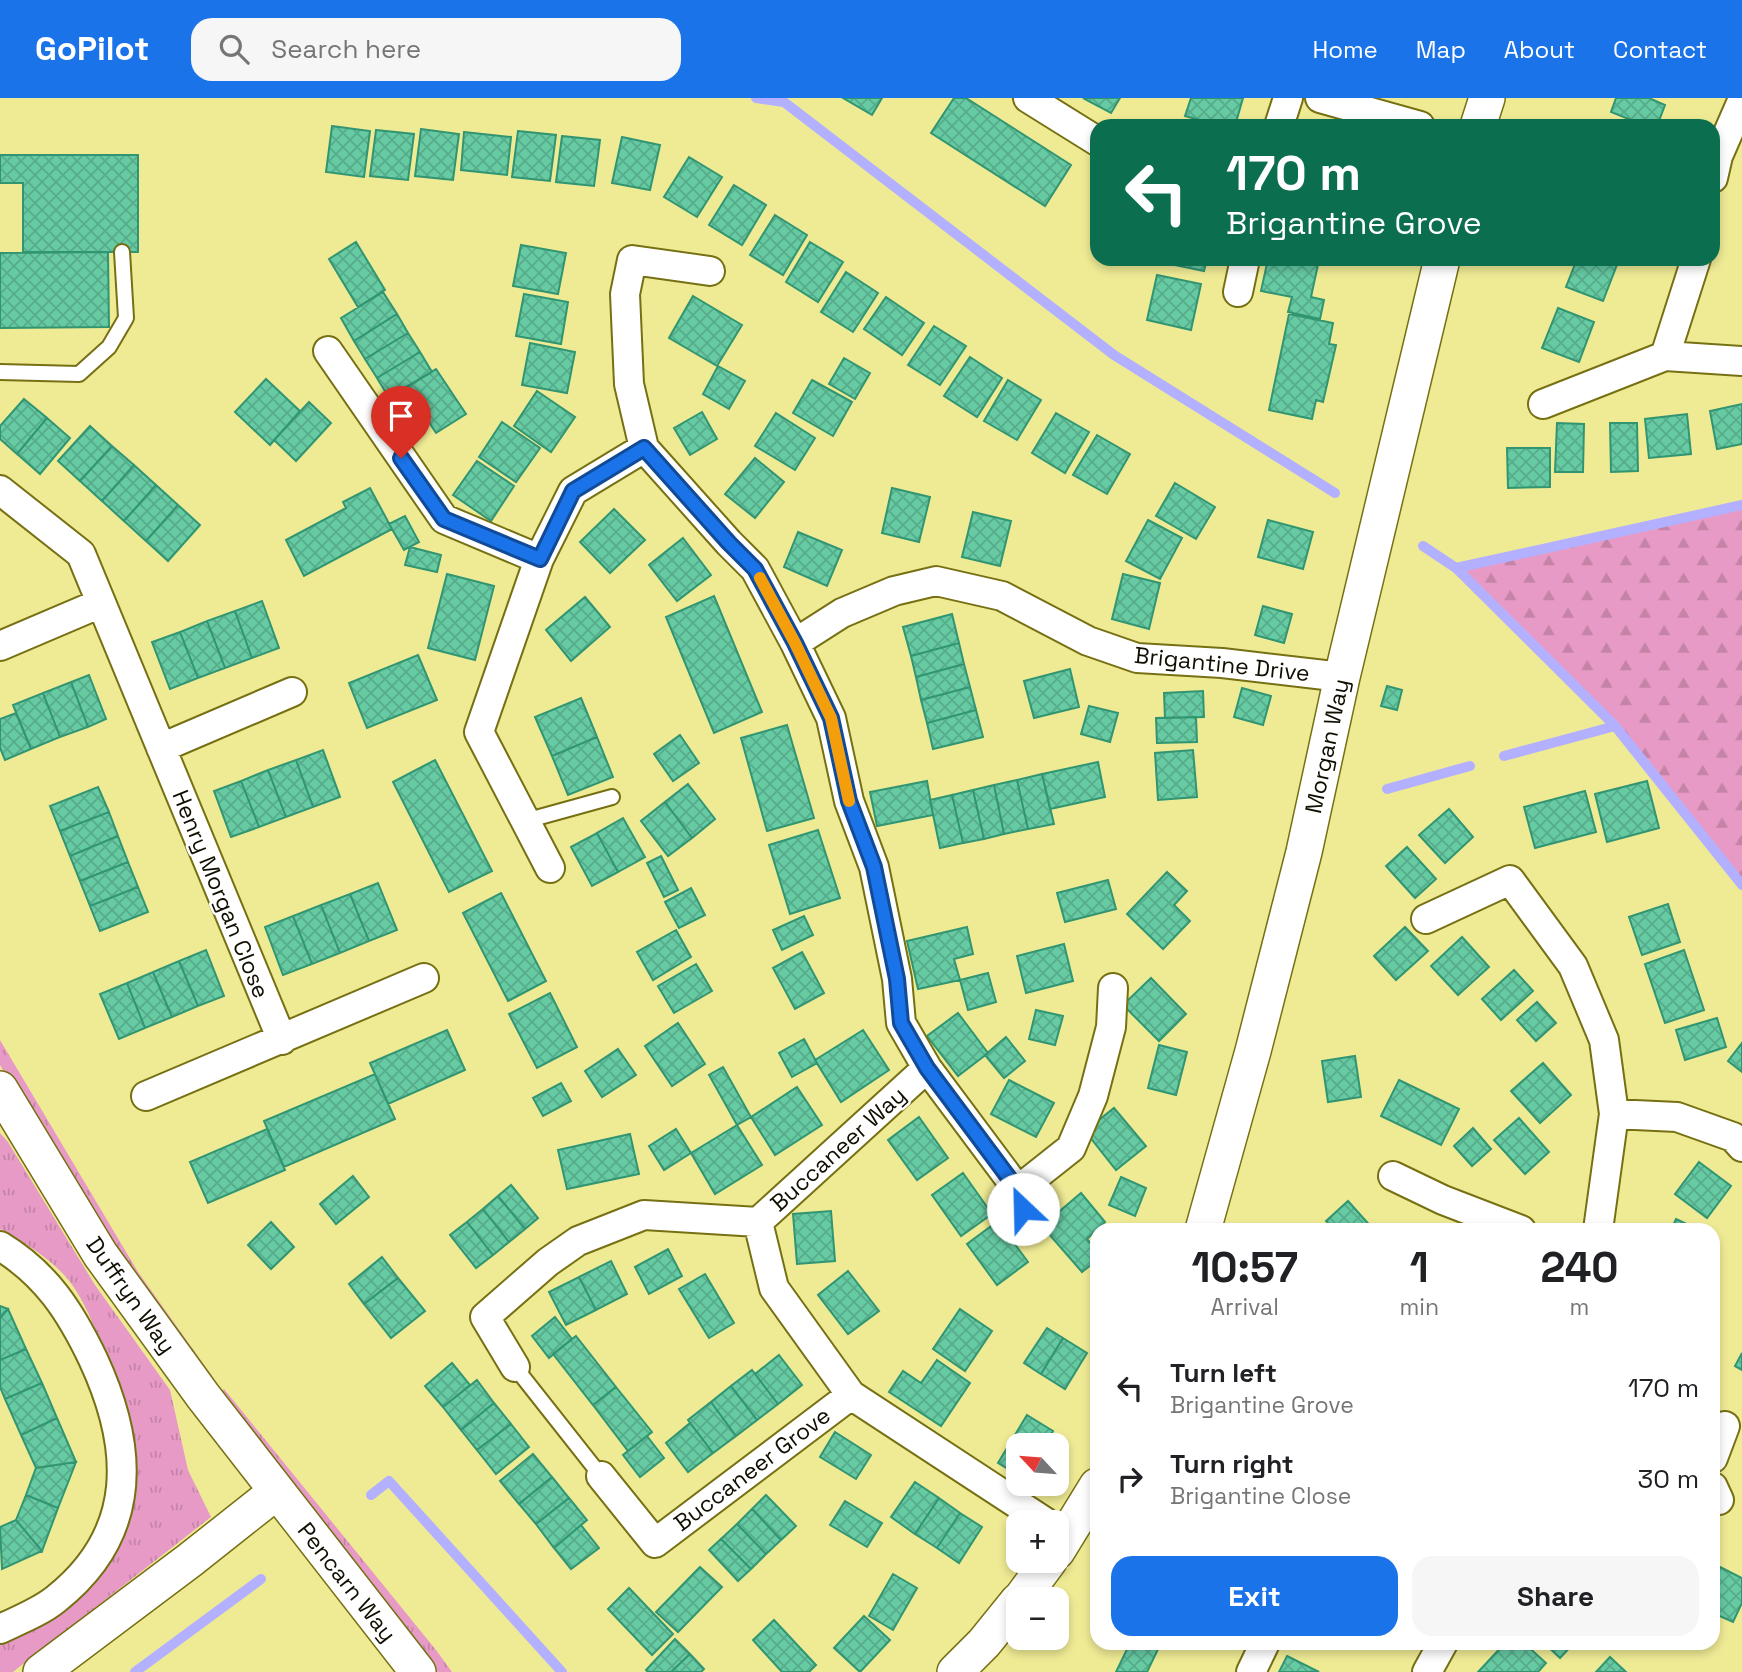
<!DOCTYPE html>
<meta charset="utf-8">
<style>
:root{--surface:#fff;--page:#f6f6f6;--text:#202124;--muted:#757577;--accent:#1a73e8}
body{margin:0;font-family:"Space Grotesk",sans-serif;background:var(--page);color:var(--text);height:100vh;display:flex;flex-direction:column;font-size:26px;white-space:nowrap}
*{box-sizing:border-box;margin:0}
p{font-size:23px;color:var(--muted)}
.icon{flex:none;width:38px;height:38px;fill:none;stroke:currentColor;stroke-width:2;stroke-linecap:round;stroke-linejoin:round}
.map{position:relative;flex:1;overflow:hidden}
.sheet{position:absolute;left:1090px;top:1125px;width:630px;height:427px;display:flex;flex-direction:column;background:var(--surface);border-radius:21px;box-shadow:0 4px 10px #0003}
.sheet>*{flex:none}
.guide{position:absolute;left:1090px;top:21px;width:630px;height:147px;border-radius:21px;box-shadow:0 4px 10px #0003;background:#0b6e4f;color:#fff;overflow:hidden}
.needle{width:46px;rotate:296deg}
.tools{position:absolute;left:1006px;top:1335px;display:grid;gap:14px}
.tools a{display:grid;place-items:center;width:63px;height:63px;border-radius:14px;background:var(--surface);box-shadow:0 4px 10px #0003;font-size:35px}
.pin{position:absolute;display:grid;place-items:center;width:60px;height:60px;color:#fff;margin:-72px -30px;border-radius:50% 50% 50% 0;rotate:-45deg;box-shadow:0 0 7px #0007}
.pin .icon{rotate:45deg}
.me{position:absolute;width:77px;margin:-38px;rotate:336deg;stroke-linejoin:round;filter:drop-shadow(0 0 5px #0008)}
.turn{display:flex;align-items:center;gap:24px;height:147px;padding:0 21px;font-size:32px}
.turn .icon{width:91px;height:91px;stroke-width:2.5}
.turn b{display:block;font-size:49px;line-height:60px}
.eta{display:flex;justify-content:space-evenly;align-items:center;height:119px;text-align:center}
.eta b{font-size:42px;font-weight:700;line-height:49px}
.primary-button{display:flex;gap:14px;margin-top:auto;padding:14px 21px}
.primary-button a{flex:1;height:80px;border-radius:21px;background:var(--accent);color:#fff;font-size:28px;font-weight:700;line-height:80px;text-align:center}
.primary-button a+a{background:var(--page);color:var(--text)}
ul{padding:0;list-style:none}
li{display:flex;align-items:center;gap:21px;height:91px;padding:0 21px}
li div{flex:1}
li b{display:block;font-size:26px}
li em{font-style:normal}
header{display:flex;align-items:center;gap:42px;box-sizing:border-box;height:98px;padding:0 35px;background:var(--accent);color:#fff}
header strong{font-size:33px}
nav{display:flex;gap:38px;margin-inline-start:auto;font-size:24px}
.search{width:490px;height:63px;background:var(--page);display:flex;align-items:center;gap:18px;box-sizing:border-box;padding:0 24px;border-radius:21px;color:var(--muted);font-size:26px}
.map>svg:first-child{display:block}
.grass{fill:url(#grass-tufts)}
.forest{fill:url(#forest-firs)}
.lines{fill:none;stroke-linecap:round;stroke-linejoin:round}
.stream{stroke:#b3b0ff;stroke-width:10}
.building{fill:url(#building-cross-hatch);stroke:#319572;stroke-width:2}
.service-casing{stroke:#767013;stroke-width:18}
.minor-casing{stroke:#767013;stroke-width:32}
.tertiary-casing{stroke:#767013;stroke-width:38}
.service{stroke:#fff;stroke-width:14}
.minor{stroke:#fff;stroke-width:28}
.tertiary{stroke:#fff;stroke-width:35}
.route-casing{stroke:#114b97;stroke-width:18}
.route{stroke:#1a73e8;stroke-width:12}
.slow{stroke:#f59e0b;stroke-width:12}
.labels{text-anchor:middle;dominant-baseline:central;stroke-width:5;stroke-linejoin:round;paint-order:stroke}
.street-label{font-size:23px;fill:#100e00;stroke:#fff}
</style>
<header>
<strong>GoPilot</strong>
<div class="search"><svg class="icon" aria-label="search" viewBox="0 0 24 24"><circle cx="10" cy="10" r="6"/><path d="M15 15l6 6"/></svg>Search here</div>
<nav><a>Home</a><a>Map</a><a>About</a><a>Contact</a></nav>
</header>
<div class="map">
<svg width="1742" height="1574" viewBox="0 0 1742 1574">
<defs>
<pattern id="grass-tufts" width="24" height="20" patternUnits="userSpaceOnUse" patternTransform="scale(1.75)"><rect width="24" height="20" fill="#e79ac5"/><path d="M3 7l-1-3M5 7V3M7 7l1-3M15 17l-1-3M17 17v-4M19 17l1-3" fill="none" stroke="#c584a7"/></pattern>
<pattern id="forest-firs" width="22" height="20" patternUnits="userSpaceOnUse" patternTransform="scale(1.75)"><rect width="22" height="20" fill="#e79ac5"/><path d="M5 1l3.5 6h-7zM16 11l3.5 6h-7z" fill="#c584a7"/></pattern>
<pattern id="building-cross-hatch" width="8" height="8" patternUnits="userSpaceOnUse" patternTransform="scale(1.75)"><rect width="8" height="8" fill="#66caa3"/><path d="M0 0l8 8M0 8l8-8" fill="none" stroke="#57ac8b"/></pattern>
</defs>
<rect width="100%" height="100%" fill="#efeb95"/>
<!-- grass -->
<path class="grass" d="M0,942L138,1174L212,1278L205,1284L52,1058L0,967Z
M0,1035L8,1044L95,1187L170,1292L188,1372L211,1419L13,1574H0V1545C13,1540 27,1536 39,1529C80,1506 119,1460 131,1414C137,1388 137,1355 132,1329C128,1306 116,1280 107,1258C96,1234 83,1197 65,1178C47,1158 23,1144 0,1131Z
M224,1291L436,1552L452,1574H438L216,1299Z"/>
<!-- forest -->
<path class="forest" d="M1742,407V787L1615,628L1456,470Z"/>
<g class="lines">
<!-- stream -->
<path class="stream" d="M756,0L784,4L1114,257L1335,395
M1423,448L1456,470L1615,628L1742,787
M1456,470L1742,407
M1504,658L1615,628
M1387,691L1470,668
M371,1397L389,1383L562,1574
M135,1574L261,1481"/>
</g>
<!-- building -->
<path class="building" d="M843,0H882L872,17Z
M954,0H966L1071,67L1045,108L931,35Z
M1083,0H1120L1111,15Z
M1191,0H1243L1235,28H1221L1185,18Z
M1616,0H1649L1665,7L1657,28H1646L1611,14Z
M332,28L370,33L364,79L326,74Z
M421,31L459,36L453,82L415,78Z
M376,32L414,36L408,82L370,78Z
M518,33L556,37L550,83L512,79Z
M464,34L511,39L507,77L461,72Z
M562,38L600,42L594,88L556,84Z
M622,39L660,47L650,92L612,85Z
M0,57H138V154H23V85H0Z
M689,59L722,79L697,119L664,99Z
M734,87L766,107L742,147L709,127Z
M775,117L807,137L783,177L750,157Z
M356,144L385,192L358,209L329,161Z
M810,144L843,164L818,204L786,184Z
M521,147L566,155L558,196L513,188Z
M108,154L109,229L0,230V155Z
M1160,161H1207L1204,173L1160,164Z
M1268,161H1333L1332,164L1319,162L1311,199L1324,202L1320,221L1288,214L1292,199L1261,193Z
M1577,161H1611L1618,164L1603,203L1566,189Z
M846,174L878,195L853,234L821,214Z
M1157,177L1201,186L1191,232L1147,222Z
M383,194L397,216L354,243L341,220Z
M524,196L568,204L561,246L516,238Z
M693,198L742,227L717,268L669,240Z
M886,199L924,225L902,257L864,231Z
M1558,210L1594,224L1579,264L1542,250Z
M397,216L408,235L365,261L354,243Z
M1289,216L1333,225L1329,246L1336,247L1323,304L1316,302L1312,321L1269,312Z
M934,228L966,248L940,287L908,267Z
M408,235L420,254L377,280L365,261Z
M530,245L575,254L567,295L522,287Z
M420,254L432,274L389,300L377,280Z
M970,259L1002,280L977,319L944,298Z
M844,260L870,275L855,301L829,286Z
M718,268L745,283L729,311L703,296Z
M436,271L466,316L436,335L406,289Z
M266,281L300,313L270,347L235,314Z
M812,282L852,304L833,338L793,315Z
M1008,282L1041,302L1017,342L984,323Z
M537,293L575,319L551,354L514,328Z
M24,301L47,320L17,356L0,341V328Z
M309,304L331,325L296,363L274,342Z
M1742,306V346L1717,351L1710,313Z
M702,314L717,341L690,357L674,330Z
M776,315L815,340L795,372L755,348Z
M1056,315L1089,334L1065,375L1032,355Z
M1687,316L1691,356L1649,360L1645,321Z
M47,320L70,340L40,376L17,356Z
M502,324L540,350L516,384L479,359Z
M1557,325L1584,326L1583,374H1555Z
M1610,325H1637L1638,373L1611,374Z
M90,328L112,348L80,383L58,363Z
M1097,337L1130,356L1107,396L1073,377Z
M112,348L134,367L102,403L80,383Z
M1507,350H1550V389L1508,390Z
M755,360L784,384L755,420L725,396Z
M477,363L514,388L491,423L453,397Z
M134,367L156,387L124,423L102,403Z
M1175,385L1215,409L1196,441L1156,418Z
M156,387L178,407L146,443L124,423Z
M370,390L392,431L304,478L286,442L346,410L343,404Z
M892,390L930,399L919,444L882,435Z
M178,407L200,427L168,463L146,443Z
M614,411L645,442L610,475L580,444Z
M973,414L1011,423L1000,468L962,459Z
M405,418L419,444L404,452L389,426Z
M1148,422L1182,440L1160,481L1126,463Z
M1268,422L1313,434L1303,471L1258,459Z
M798,434L842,452L827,488L784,469Z
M683,440L711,477L677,503L649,467Z
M410,449L441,457L437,474L405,467Z
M447,476L494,488L475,562L428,550Z
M1123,476L1160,485L1149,531L1112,521Z
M714,498L762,614L714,635L666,519Z
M585,499L610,529L571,563L546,532Z
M262,503L279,550L252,560L235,513Z
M1263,508L1292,516L1284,545L1255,537Z
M235,513L252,560L225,570L207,523Z
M952,516L959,545L911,558L903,529Z
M207,523L225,570L198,580L180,534Z
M180,534L198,580L170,591L152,544Z
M959,545L964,566L916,579L911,558Z
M418,557L437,602L367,630L349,585Z
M964,566L970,589L921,602L916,579Z
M1070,571L1079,609L1034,620L1024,583Z
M89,577L106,621L88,629L71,584Z
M71,584L88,629L60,639L43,595Z
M1387,588L1402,592L1397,612L1381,608Z
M970,589L976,612L927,625L921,602Z
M1242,590L1271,598L1263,627L1234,619Z
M1203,593L1204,619L1165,620L1164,595Z
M43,595L60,639L31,651L13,607Z
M581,600L597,639L552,658L535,619Z
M1089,608L1118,615L1110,644L1081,636Z
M976,612L983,639L933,651L927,625Z
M16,615L31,651L5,662L0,650V621Z
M1196,619L1197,644L1157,645L1156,620Z
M787,627L814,720L767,733L741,640Z
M680,637L699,665L673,683L654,656Z
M597,639L613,679L568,697L552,658Z
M323,652L340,699L313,709L296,662Z
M1193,652L1197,699L1158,702L1155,655Z
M296,662L313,709L286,719L268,672Z
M435,662L492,773L449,794L393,684Z
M1098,664L1105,699L1050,711L1042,676Z
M268,672L286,719L259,729L241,683Z
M1042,676L1054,726L1028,731L1017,682Z
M1017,682L1028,731L1004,736L994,687Z
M241,683L259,729L231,739L214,693Z
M927,683L933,717L877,728L870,694Z
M1647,683L1659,730L1607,744L1595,696Z
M688,686L715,721L692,740L665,704Z
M994,687L1004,736L984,741L973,692Z
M98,689L109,714L60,733L50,708Z
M973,692L984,741L963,745L952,697Z
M1585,693L1596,734L1535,750L1524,709Z
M952,697L963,745L940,750L930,702Z
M665,704L692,740L668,758L641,723Z
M1449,711L1473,739L1445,765L1419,737Z
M109,714L118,738L70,758L60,733Z
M623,720L645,759L618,774L597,735Z
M818,732L840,800L790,816L769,747Z
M597,735L618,774L592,788L571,749Z
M118,738L128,764L80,783L70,758Z
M1407,749L1436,781L1415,800L1386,768Z
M661,758L678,792L664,799L647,765Z
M128,764L138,789L90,808L80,783Z
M1167,774L1187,793L1174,807L1190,823L1163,851L1127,816Z
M1108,782L1116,811L1065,824L1057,795Z
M378,785L397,832L369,843L350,796Z
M138,789L148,814L100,833L90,808Z
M691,790L705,817L679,830L665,804Z
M501,795L546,883L508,903L463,815Z
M350,796L369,843L340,855L321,807Z
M1668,806L1680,844L1642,857L1629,819Z
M321,807L340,855L312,866L293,818Z
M293,818L312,866L283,877L265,829Z
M804,818L813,837L782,852L773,832Z
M967,829L973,856L954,861L960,882L918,891L907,843Z
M1405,829L1428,853L1396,882L1374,858Z
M676,832L691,859L653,882L637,854Z
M1462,839L1489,869L1458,897L1431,868Z
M1064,846L1073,883L1026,895L1017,858Z
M206,852L224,898L198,908L179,863Z
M1684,852L1704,912L1665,925L1645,866Z
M802,854L824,895L795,911L773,870Z
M179,863L198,908L172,919L153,874Z
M696,866L712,893L674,915L658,888Z
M1514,872L1533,893L1501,922L1482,901Z
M153,874L172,919L145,930L127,885Z
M988,875L996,904L968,912L960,882Z
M1151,880L1186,916L1159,943L1123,907Z
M127,885L145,930L119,941L100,896Z
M550,895L577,949L537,970L509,916Z
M1537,904L1556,925L1536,943L1517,922Z
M1036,912L1063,918L1055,947L1029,941Z
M958,915L988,955L958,978L927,938Z
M1717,920L1726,949L1685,962L1676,932Z
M678,925L705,966L672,988L645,948Z
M447,932L465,972L388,1006L370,965Z
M863,932L889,972L841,1004L815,962Z
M1006,939L1025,963L1004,980L985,957Z
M804,941L817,965L792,979L779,955Z
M1742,945V974L1728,963Z
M1159,947L1187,954L1176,997L1148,990Z
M618,951L636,977L602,999L585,973Z
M1355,958L1361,999L1328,1004L1322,963Z
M1543,965L1571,997L1540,1025L1511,993Z
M723,969L751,1019L737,1027L709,977Z
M375,976L395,1021L284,1069L264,1023Z
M1009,982L1054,1005L1036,1039L991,1016Z
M1399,982L1459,1011L1441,1047L1381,1018Z
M561,985L571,1003L543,1018L533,1000Z
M797,989L822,1027L775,1057L751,1019Z
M1114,1010L1146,1048L1116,1072L1085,1033Z
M919,1019L948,1060L917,1082L888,1042Z
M1519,1020L1549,1054L1525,1076L1494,1042Z
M737,1027L762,1067L715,1096L691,1055Z
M1473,1030L1491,1051L1472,1068L1454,1048Z
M267,1031L285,1072L208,1105L190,1064Z
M676,1031L691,1055L664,1072L649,1048Z
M630,1036L639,1076L567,1091L558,1052Z
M1699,1064L1731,1088L1707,1120L1675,1096Z
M963,1075L992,1116L961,1138L932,1097Z
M353,1078L369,1099L336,1126L320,1106Z
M1121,1079L1146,1090L1135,1118L1109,1107Z
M511,1087L538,1120L525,1131L498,1098Z
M1081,1095L1105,1124L1087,1141L1097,1153V1162L1082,1174L1042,1128Z
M498,1098L525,1131L509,1144L483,1111Z
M1348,1103L1374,1132H1335L1326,1123Z
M483,1111L509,1144L493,1157L467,1124Z
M831,1113L835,1163L797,1166L793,1116Z
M1676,1121L1699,1132H1671Z
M998,1123L1028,1164L997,1187L967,1146Z
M271,1124L294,1149L271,1171L248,1147Z
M467,1124L493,1157L476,1170L450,1137Z
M668,1151L682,1178L649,1196L635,1169Z
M382,1159L398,1180L364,1206L349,1186Z
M611,1163L627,1196L596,1212L579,1179Z
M848,1173L879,1213L848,1236L818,1197Z
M705,1176L734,1225L709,1240L679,1191Z
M579,1179L596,1212L566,1227L549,1194Z
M398,1180L425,1213L391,1240L364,1206Z
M0,1208L8,1211L0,1220Z
M8,1211L26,1251L0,1262V1220Z
M960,1211L992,1233L965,1273L933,1251Z
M555,1219L572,1241L549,1260L532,1238Z
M1047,1230L1063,1240L1041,1276L1024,1265Z
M576,1238L616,1289L593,1307L553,1256Z
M1063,1240L1087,1255L1065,1291L1041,1276Z
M26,1251L42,1285L5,1301L0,1289V1262Z
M1742,1255V1272L1735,1268Z
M779,1257L802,1287L778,1306L755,1276Z
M937,1262L970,1285L941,1328L889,1294L903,1273L921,1285Z
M452,1265L470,1287L443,1309L425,1288Z
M752,1272L778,1306L757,1322L731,1288Z
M477,1282L494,1305L461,1332L443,1309Z
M42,1285L57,1320L21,1337L5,1301Z
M731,1288L757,1322L736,1338L711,1304Z
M616,1289L652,1334L628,1353L593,1307Z
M711,1304L736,1338L713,1355L688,1322Z
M494,1305L511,1326L477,1352L461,1332Z
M1027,1317L1053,1333L1044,1348H1018V1377L998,1365Z
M57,1320L76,1364L36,1370L21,1337Z
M690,1325L713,1355L688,1374L666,1345Z
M511,1326L529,1349L496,1376L477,1352Z
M835,1334L871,1357L856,1381L820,1359Z
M647,1338L664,1360L640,1379L623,1357Z
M533,1356L552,1379L519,1406L500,1383Z
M76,1364L58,1410L26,1397L36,1370Z
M552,1379L569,1400L536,1426L519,1406Z
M915,1384L939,1400L915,1436L891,1419Z
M26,1397L58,1410L42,1453L16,1422Z
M766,1397L796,1428L781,1442L752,1411Z
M569,1400L587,1422L554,1450L536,1426Z
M939,1400L960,1415L937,1450L915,1436Z
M845,1403L882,1425L867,1449L830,1427Z
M752,1411L781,1442L766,1456L737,1426Z
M960,1415L982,1429L959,1465L937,1450Z
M16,1422L42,1453L2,1471L0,1429Z
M737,1426L766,1456L751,1471L721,1441Z
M581,1427L599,1450L571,1471L554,1450Z
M721,1441L751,1471L738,1483L709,1452Z
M700,1469L722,1489L678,1534L656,1514Z
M1720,1469L1742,1480V1505L1733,1524L1713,1515V1484Z
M893,1476L917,1490L893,1532L869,1518Z
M629,1490L673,1536L652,1557L608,1511Z
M864,1518L890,1542L860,1574L834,1550Z
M774,1522L816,1567L809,1574H782L753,1542Z
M675,1541L690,1556L671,1574H648L646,1572Z
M1130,1545H1161L1147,1574H1116Z
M1505,1545H1524L1546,1565L1538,1574H1478Z
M1544,1545H1574L1560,1560Z
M690,1556L704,1571L701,1574H671Z
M1287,1558L1319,1574H1279Z
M1610,1559L1626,1574H1596Z"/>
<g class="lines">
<defs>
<path id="service" d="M0,274L79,276L109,249L126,220L122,154
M525,723L612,699
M515,1269L601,1378"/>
<path id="minor" d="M1028,0L1097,43
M1320,0L1420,28
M1279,28L1288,0
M1713,80L1718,58L1742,3
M710,173L632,162L625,196L629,286L644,350L729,445L755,471L795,545L831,620L849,703L874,769L897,881L901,925L927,970L1018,1092L1071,1050L1093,998L1111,929L1113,890
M1238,194L1245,161
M328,253L444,421L539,461
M1665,258L1742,263
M1543,306L1665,258L1696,161
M0,392L81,456L282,942
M795,545L842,515L894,493L936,483L1002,498L1088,543L1137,560L1222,565L1342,579
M0,548L101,505
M161,650L292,594
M550,770L479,634L539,461L573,393L644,350
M1426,821L1510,782L1573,868L1604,942L1614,1016L1598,1132
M927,970L758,1124L774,1190L851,1297L1045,1424
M146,998L424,880
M1614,1016L1677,1019L1733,1039L1742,1049
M1393,1078L1443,1102L1521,1132
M1018,1092L1027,1130
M0,1148C46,1176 70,1213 93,1261C134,1349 139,1435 56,1501C40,1514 19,1522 0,1531
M515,1269L485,1219L548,1164L578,1143L644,1117L758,1124
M1713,1360L1725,1328
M601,1378L655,1445L851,1297
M1713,1389L1719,1402
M1251,1574L1265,1545
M1427,1574L1443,1545"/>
<path id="tertiary" d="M1478,28L1487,0
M0,991L100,1156L203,1298L418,1574
M1203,1132L1253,953L1304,754L1342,579L1442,161
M1057,1453L1097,1388
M1020,1502L1049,1463
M41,1574L190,1462L276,1394
M955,1574L984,1545L1018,1503"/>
</defs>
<!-- service casing -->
<use href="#service" class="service-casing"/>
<!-- minor casing -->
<use href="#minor" class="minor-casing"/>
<!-- tertiary casing -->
<use href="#tertiary" class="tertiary-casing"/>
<!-- service -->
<use href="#service" class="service"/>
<!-- minor -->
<use href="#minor" class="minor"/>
<!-- tertiary -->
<use href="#tertiary" class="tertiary"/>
</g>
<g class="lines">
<defs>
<path id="route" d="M401,360L444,421L540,461L573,393L644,350L729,445L755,471L795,545L831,620L849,703L874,769L897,881L901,925L927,970L1018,1092L1023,1111"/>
</defs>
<!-- route casing -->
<use href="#route" class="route-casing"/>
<!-- route -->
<use href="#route" class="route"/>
<!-- slow -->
<path class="slow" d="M760,480L795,545L831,620L849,703"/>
</g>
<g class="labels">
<!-- street labels -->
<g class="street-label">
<text transform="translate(1222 566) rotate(6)">Brigantine Drive</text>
<text transform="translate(1327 648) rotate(-78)">Morgan Way</text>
<text transform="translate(221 796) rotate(68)">Henry Morgan Close</text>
<text transform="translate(838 1051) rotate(-42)">Buccaneer Way</text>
<text transform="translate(131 1197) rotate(55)">Duffryn Way</text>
<text transform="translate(752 1371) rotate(-37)">Buccaneer Grove</text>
<text transform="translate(347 1484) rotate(52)">Pencarn Way</text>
</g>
</g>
</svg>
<div class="tools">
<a><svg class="needle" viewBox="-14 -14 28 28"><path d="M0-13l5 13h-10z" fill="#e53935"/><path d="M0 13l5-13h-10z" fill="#757577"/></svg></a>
<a>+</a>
<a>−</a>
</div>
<div class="pin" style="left:401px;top:360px;background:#d93025"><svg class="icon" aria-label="arrive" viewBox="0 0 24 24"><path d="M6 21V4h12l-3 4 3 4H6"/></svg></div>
<svg class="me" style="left:1023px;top:1111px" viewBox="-20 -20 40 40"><circle r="19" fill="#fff"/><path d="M0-13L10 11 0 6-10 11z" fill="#1a73e8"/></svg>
<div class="guide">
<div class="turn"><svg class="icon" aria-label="left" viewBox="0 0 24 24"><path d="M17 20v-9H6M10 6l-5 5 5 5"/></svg><div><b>170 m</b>Brigantine Grove</div></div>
</div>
<section class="sheet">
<div class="eta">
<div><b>10:57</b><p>Arrival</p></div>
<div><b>1</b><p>min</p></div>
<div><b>240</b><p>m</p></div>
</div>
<ul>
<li><svg class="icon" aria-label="left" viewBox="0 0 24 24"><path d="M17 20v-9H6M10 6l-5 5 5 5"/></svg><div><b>Turn left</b><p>Brigantine Grove</p></div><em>170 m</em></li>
<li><svg class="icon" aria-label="right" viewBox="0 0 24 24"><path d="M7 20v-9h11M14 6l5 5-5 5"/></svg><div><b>Turn right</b><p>Brigantine Close</p></div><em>30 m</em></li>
</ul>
<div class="primary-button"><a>Exit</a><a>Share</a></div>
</section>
</div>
